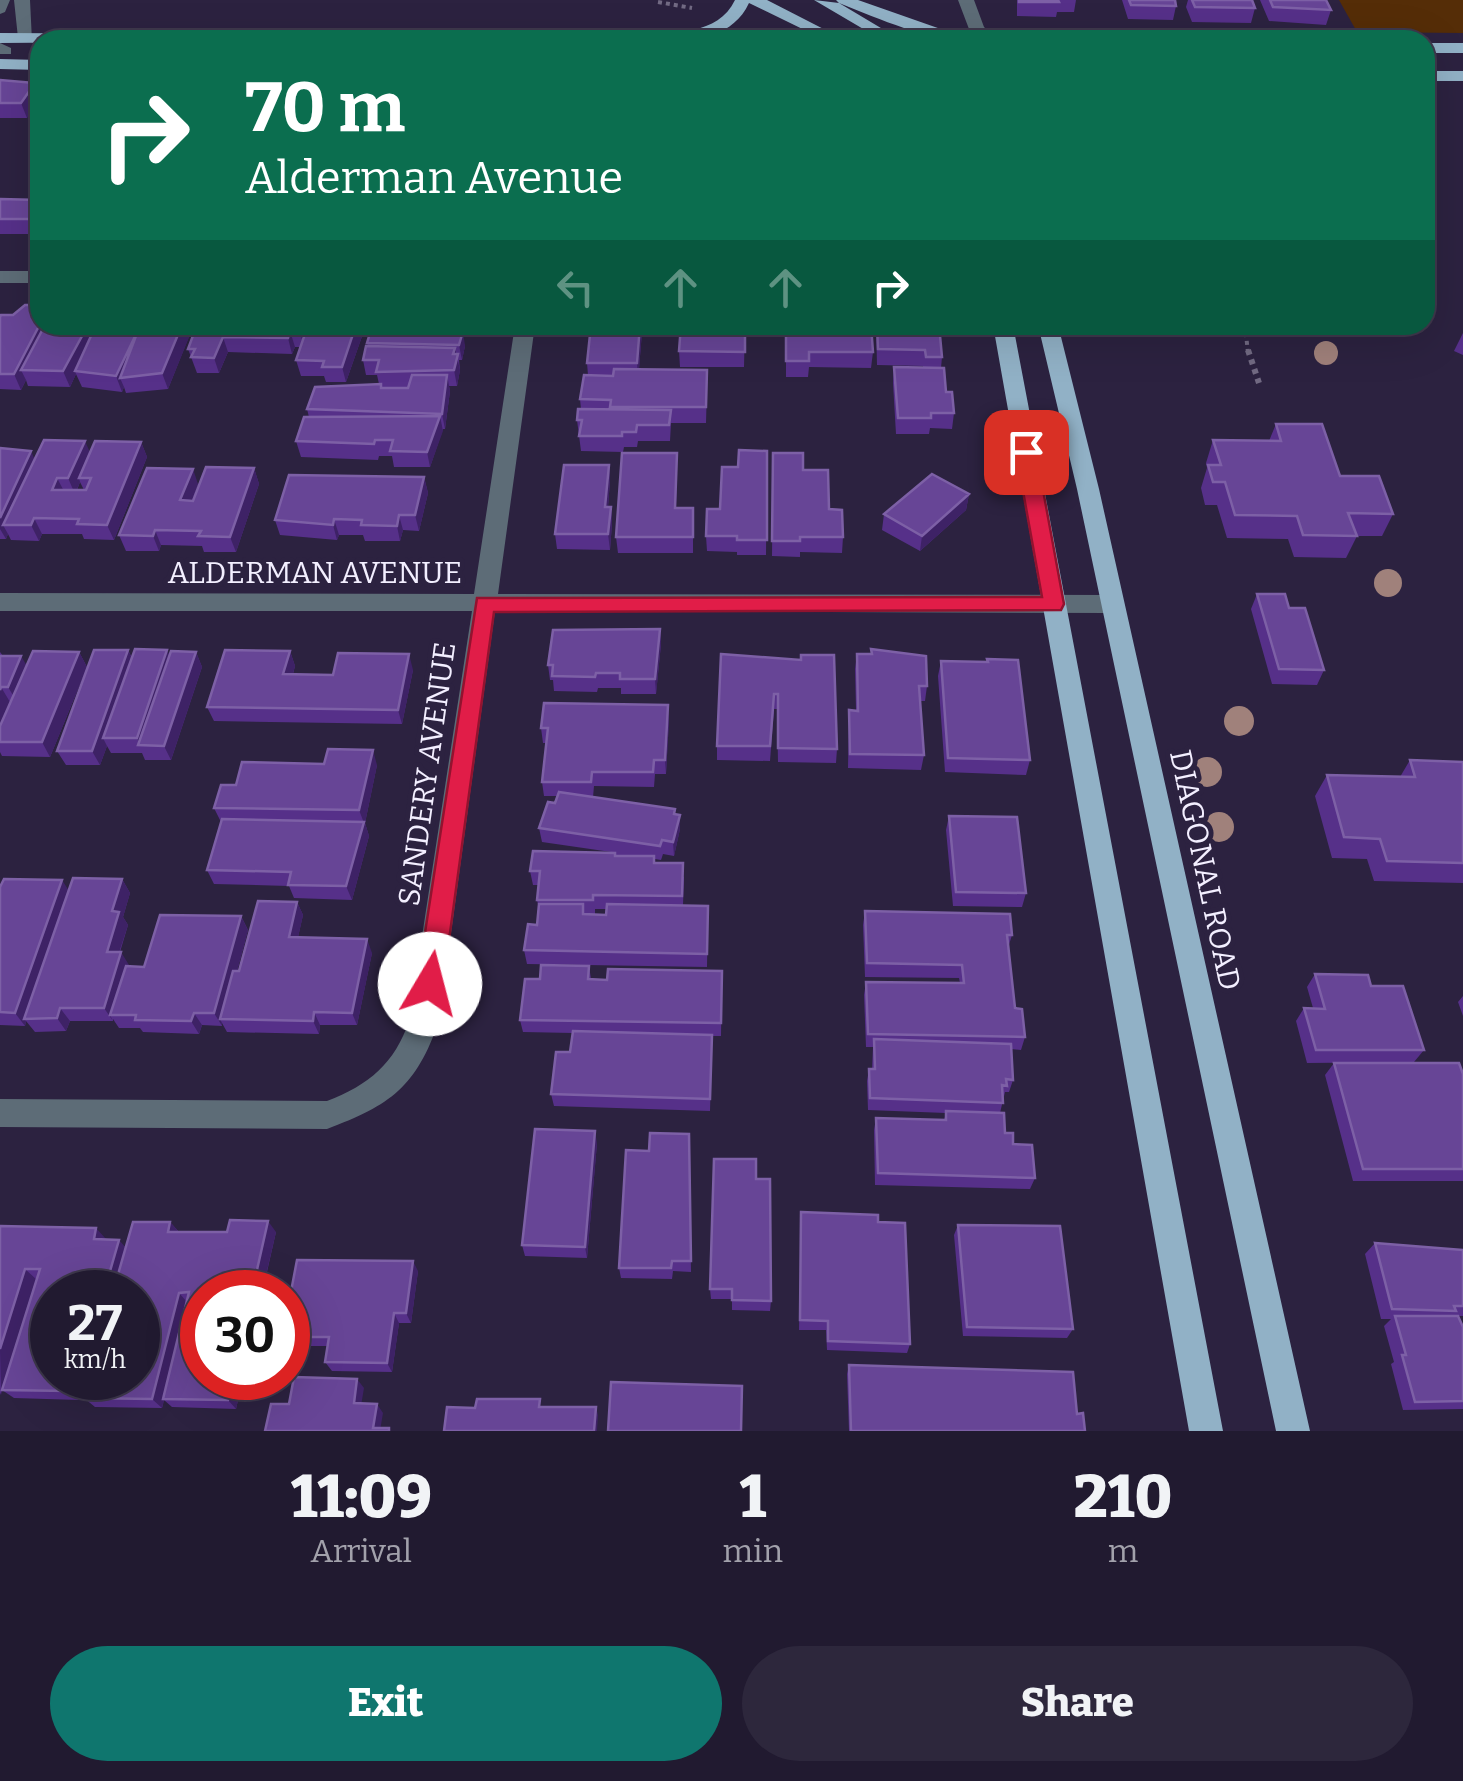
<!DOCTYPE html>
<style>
:root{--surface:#211a30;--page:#2d273c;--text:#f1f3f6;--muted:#a2a1ab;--line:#3e384c;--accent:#0f766e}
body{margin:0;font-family:Bitter,serif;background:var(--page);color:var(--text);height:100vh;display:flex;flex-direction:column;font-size:38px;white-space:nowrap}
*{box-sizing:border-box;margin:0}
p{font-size:32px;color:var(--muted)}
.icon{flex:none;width:55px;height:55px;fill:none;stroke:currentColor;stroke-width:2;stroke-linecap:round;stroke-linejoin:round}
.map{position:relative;height:1431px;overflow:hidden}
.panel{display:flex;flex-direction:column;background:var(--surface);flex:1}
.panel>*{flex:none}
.top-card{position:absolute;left:30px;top:30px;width:1405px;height:305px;border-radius:30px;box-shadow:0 10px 40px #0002,0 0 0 2px var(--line);background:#0b6e4f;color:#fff;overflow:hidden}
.speed{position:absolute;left:30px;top:1270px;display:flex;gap:20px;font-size:50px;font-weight:700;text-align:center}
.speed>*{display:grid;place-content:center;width:130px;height:130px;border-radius:50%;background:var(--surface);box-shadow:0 10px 40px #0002,0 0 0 2px var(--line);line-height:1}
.speed small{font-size:25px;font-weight:400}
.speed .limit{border:15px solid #d22;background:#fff;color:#111}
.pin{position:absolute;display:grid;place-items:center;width:85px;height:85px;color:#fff;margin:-42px;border-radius:20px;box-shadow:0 5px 15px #0006}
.me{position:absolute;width:110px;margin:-55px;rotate:8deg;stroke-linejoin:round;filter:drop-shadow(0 0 8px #0008)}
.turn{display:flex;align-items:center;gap:35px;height:210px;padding:0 50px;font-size:45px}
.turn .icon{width:130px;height:130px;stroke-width:2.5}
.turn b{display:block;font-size:70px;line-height:85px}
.lanes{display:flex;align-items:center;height:95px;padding:0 50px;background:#0003;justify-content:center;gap:50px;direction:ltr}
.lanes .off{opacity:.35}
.eta{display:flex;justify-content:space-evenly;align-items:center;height:170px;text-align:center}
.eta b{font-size:60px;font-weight:800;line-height:70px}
.button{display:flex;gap:20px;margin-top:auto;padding:20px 50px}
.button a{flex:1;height:115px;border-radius:60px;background:var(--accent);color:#fff;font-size:40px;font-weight:800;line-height:115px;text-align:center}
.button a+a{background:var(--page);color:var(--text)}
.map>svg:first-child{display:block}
.green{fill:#552d07}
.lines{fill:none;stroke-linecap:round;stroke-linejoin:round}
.path-far1{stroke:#726a83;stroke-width:4;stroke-dasharray:4 4;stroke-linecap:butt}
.path{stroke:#726a83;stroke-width:6;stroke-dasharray:5 5;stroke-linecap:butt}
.minor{fill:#5d6c77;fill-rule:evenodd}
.major{fill:#91b1c6;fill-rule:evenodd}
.tree{fill:#a0817b}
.wall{fill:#563089;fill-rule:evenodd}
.shaded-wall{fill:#3e2266}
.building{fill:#674596;stroke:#7d60a6;stroke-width:2.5}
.route{fill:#e11d48;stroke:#92132f;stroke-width:2.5}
.labels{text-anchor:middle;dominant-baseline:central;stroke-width:10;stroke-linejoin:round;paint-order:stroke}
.street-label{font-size:30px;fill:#f3efff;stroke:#2c2240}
</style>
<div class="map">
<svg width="1463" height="1431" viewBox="0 0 1463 1431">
<rect width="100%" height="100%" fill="#2c2240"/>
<!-- green -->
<path class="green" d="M1339,0H1463V33L1357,32Z"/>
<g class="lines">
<!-- path-far1 -->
<path class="path-far1" d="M658,2L692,8
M1245,325L1248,353"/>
<!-- path -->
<path class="path" d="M1248,350L1259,383"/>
<!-- minor -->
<path class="minor" d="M0,0H10L5,12L0,14Z
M14,0H30L32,41L18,38Z
M958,0H974L984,27L997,40H980L969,29Z
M0,43L11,48V54H0Z
M0,271H40V283H0Z
M515,325H535L498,594L1110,595L1122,604L1110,613L495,611L439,1021C416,1087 391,1105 327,1129L0,1127V1099L327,1101C369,1085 395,1063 409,1021L472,611H0V593L474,594Z"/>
<!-- major -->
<path class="major" d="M735,0H767L845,40H825L749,3C728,48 672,40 630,40L638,35C673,32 718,36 735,0Z
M814,0L839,3L836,0H858L972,40C925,40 882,20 839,3L901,40H882Z
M0,33L389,35L397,40L0,43Z
M1425,43H1463V53H1425Z
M0,59L40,60V70L0,69Z
M1425,71H1463V81H1425Z
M993,325H1013L1223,1431H1189Z
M1038,325H1058L1099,489L1310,1431H1276L1077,489Z"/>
</g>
<!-- trees -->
<g class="tree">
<circle cx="1326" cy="353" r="12"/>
<circle cx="1388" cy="583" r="14"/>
<circle cx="1239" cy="721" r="15"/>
<circle cx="1207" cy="772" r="15"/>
<circle cx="1219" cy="827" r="15"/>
</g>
<!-- wall -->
<path class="wall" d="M1017,0H1076L1074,12H1057L1056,17L1017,16Z
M1122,0H1175L1176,6L1173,20L1128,19Z
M1188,0H1252L1255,8L1251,23L1192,22L1186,7Z
M1260,0H1326L1331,10L1326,25L1269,21Z
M0,80L35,83L27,118H0Z
M0,199L40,200V234H0Z
M0,315L40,325H366L346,382H326L324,376H301L296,360L301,347H295L292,354L228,352L219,373H197L188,349L192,339L190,334L168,389L126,393L124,387L122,392L82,387L76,374L70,387L28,386L26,380L21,390L0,389Z
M373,325H460L459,331L465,346L462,360H459L460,370L457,386H449L450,391L445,429H443L430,467H394L392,456H379L378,460L301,457L296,441L309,417L307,409L379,384L377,375H366L363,360L368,346L367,343L375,333Z
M745,325L744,367H680L679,351Z
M786,325L873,352L871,368L809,367L808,377H786Z
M876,325L942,357L941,368L946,392L954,413L952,429L930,428L929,434H896L893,383L894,367L923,368V366L877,365Z
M642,332L639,369L707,386L706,423H671L670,441H638L637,447H624L623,452L581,451L577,420L581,409L580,399L588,375L587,363Z
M1463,333V355L1454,351Z
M1276,424L1340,476L1393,514L1382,536H1357L1346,558L1294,557L1288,539L1227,538L1217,505H1205L1201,488L1207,468L1206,463L1213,440L1269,441Z
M141,442L147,457L114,540L84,539L82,534H42L39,541L11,540L8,534L6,539H0V448L35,460L90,452ZM80,482L84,490H77Z
M767,451L766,555H737V552L707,551L706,536L720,509L738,467Z
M677,453L676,508H693V553H618L616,537Z
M773,453L803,470L829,509L843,537L842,553L800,552V557L772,556Z
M609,465L610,480L608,507H611L612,523L610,550L557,549L555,534Z
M254,468L259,484L236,552H204L202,546L161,545L159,551H126L119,535L198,484L192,501Z
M424,477L428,493L419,531L403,530L400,541H365L363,535H339L337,540L280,535L275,520Z
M969,494L966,510L920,551L882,530L884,514Z
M1257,594L1289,608L1324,670L1317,685L1272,684L1251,609Z
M660,629L661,644L656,694H621V688H598L597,692L554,691L553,680H550L548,665Z
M871,649L927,686L925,701H920L924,755L921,770L848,768L849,710H856L855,669L857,654H871Z
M128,650L132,658L196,652L202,667L171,760H145L142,753H111L107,746L100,765H66L57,751Z
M290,651L295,666L293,674L333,675L413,670L402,724L214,721L207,707Z
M0,652L3,656L27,666L79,652L87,667L50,757L2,756L0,752Z
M987,659L1030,760L1026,775L945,772L938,676L941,661L987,662Z
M800,660L837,749L836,763L778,762L777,709H774L770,761L717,760V746Z
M669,720L666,774H655L654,787L594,786L593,797L675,809V814L680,815V829L674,856L663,854L661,860L655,859V863L684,877L683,905L708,906L707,967L527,964L524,950L537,925L539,909L537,900L539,885H533L530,871L611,852L542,842L539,828L555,803L558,796H544L542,782L547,743H543L541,728ZM595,909H606V915L595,914Z
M1410,760L1463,762V883L1374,881L1367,859L1332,858L1315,796L1327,775L1400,777Z
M377,765L365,823L369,836L352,900L294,898L289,886L214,884L207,870L221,822L214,808L236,785Z
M949,816L1026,893L1022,907L953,906L946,830Z
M122,879L130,893L123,917L128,925L120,952L129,966L144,967L241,916L248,930L237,971H239L297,902L303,915L298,937L372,953L357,1025H320L319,1034L227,1032L222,1023V1026L202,1025L199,1034L143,1032L140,1028H119L113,1019V1021H70L66,1031L35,1032L26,1021L25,1026L0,1025V887L68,890Z
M865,911L1012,935L1008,948L1015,1008L1025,1037L1021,1050L1011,1049L1013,1080L1009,1092H1005L1000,1113L1005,1133L1035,1178L1030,1189L875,1185L874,1130L876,1118L944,1120L946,1113L868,1110L867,1081L869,1069H872L873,1047H866L864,995L866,982L960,983L959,978L865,977L863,925Z
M589,966L591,979L607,980L722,971L721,1036H712L710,1111L554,1106L551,1094L570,1052L573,1033L523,1032L520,1020L540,979Z
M1315,974L1424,1050L1414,1062L1307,1063L1296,1021L1304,1008H1313L1307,987Z
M1463,996V1016L1458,1002Z
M1334,1063L1463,1074V1181H1353L1325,1075Z
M689,1134L691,1272L673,1271L672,1279L621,1278L619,1268L649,1151Z
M597,1143L587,1258L525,1256L522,1245Z
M756,1179L771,1301L770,1311L732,1310V1299H711L710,1289Z
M801,1212L878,1222L910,1344L907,1353L827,1350L826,1330H799Z
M170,1222L179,1232H276L236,1409L172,1407L164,1400L162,1408L95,1407L84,1398L138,1292H52V1378H86L79,1400L14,1398L2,1390L0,1395V1226L106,1239L126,1247Z
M958,1225L1073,1329L1067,1338L963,1336L954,1235Z
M1375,1243L1463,1250V1316H1458L1463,1327V1409L1403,1410L1391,1364L1394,1362L1384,1326L1391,1319H1381L1365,1254Z
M418,1271L411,1323H399L392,1372L332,1371L325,1362L327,1346H302L294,1337L299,1312H296L289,1302Z
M849,1365L1077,1414L1085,1431H849L847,1374Z"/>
<!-- shaded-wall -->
<path class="shaded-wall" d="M35,83L40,99L27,118L21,103Z
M40,325H54L21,370L26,380L21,390L14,374Z
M86,325H100L75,371L76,374L70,387L63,371Z
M182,325H194L168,389L162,373Z
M302,325H311L304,347L300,332Z
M356,325H366L346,382L342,367Z
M640,325H642V332L638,379L637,363Z
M139,328L120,378L124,387L122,392L116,376Z
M290,331L295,347L292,354L288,338Z
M463,331L465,346L462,360L459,345Z
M223,337L228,352L219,373L214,358Z
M455,348L460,370L457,386L454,370Z
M447,375L450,391L445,429L442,414Z
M440,416L443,431L430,467L427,452Z
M85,441L92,457L79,478L80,482L75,494L68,478Z
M141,442L147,457L114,540L107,525Z
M31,451L38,467L3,525L8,534L6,539L0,529V518Z
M609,465L610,480L607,522L605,507Z
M254,468L259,484L236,552L230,537Z
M193,469L198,484L186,516L180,500Z
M424,477L428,493L419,531L415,515Z
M57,478L65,493L52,490Z
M969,494L966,510L920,551L922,536Z
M611,507L612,523L610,550L608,534Z
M399,515L403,530L400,541L397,526Z
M34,518L42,534L39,541L31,525Z
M334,519L339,535L337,540L333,525Z
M155,530L161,545L159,551L153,536Z
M660,629L661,644L656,694L655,679Z
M128,650L135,665L103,738L107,746L100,765L92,751Z
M167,650L174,665L140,745L137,738Z
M290,651L295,666L289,688L283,674Z
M79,652L87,667L50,757L42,742Z
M196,652L202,667L171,760L164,746Z
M409,654L413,670L402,724L398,710Z
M21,656L30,671L17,702L8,687Z
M1,687L10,702L0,726V690Z
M668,705L669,720L666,774L665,760Z
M373,750L377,765L365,823L369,836L352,900L346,886L364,823L359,810Z
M680,815V829L674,856L673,842Z
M122,879L130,893L123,917L128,925L115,965L107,952L112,911Z
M62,880L71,894L24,1019L26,1021L25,1026L15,1013Z
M297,902L303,915L295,951L289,937Z
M241,916L248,930L224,1019H220L222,1023V1026L214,1013Z
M367,939L372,953L357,1025L352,1013Z
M121,952L129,965L110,1015L113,1021L104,1008Z
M60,1008L70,1021L66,1031L57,1018Z
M314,1012L320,1025L319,1034L313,1021Z
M194,1013L202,1025L199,1034L191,1021Z
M595,1131L597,1143L587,1258L585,1247Z
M268,1221L276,1232L262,1292H252Z
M170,1222L179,1232H168Z
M96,1228L106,1239H94Z
M119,1240L128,1250L117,1292H104Z
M413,1261L418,1271L411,1323L406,1313Z
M25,1269L36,1279L1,1395L0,1349Z
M179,1293L188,1303L162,1408L152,1399Z
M394,1313L399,1323L392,1372L387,1363Z
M72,1378H86L79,1400L68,1391Z
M233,1378H243L236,1409L228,1400Z
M357,1379L364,1388L360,1412L354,1403Z
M377,1404L383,1413L380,1431L373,1428Z
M596,1407L598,1415L597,1431H594Z"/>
<!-- building -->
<path class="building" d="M1019,0H1058L1059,2H1019Z
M1129,0H1175L1176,6L1131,5Z
M1192,0H1252L1255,8L1195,7Z
M1270,0H1326L1331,10L1273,7Z
M0,80L35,83L21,103H0Z
M0,199L40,200V219H0Z
M25,305H40V324L14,374H0V317L1,315H13Z
M45,325H88L63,371L21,370Z
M96,325H182L162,373L120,378L139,328L116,376L75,371Z
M193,325H302L300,332L290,331L288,338L223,337L214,358L191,357L195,349H188L194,333H190Z
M308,325H356L342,367H322L324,361L296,360Z
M389,325H455L454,331H463L459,345L367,343L370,333H386Z
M591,325H640L637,363H587Z
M681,325H745V352L679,351Z
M786,325L840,327V325H871L873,352H809V361H786Z
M877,325H939L942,357H926L925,350L878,349Z
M366,346L455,348L453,354H458L454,370L376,372L379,360H363Z
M894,367L944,368L946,392H952L954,413H931V418H898Z
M614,369L707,370L706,407H610L611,400L580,399L584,375L613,376Z
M412,375H447L442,414L307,409L315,387L381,384V388H408Z
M578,409L671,410L669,425H637L636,432H622V436H579L582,420H577Z
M440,416L427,452L390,451L393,440H375L374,444L296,441L304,417Z
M1276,424H1322L1340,476H1379L1393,514L1348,513L1357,536L1303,535L1297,516L1235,515L1225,482H1213L1208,465H1221L1213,440L1281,441Z
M44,440L85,441L68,478H57L52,490H86L91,478H79L95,441L141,442L107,525L77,524L79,519L34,518L31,525H3Z
M0,448L31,451L0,518Z
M739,450L767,451V540H737V536H706L707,509H720L722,467H738Z
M622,453H677L675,508H693V537H616Z
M773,453H803V470H828L829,509L842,510L843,537H800V541H772Z
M564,465H609L605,507H611L608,534H555Z
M206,467L254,468L230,537L198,536L201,531L155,530L153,536L119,535L147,468L193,469L180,500L193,501Z
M932,474L969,494L922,536L884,514Z
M289,475L424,477L415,515H399L397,526L361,525L362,520L334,519L333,525L275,520Z
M1257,594H1285L1289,608H1305L1324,670L1279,669Z
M660,629L655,679H620V673H596L595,677L552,676L553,665H548L553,630Z
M135,649L167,650L137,738H103Z
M871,649L926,656L927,686H919L924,755L850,754L849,710L858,711L857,654H872Z
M94,650H128L92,751H57Z
M225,650L290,651L283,674L333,675L338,653L409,654L398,710L207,707Z
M33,651L79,652L42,742H0V726Z
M171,651L196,652L164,746L138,745Z
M721,654L801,660V655H834L837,749L778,748V694H774L770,746H717Z
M0,656H21L8,687H1L0,690Z
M987,659L1018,660L1030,760L948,758L941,661L988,662Z
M544,703L668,705L665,760H654L653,772H592L591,782H542L548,728H541Z
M328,749L373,750L359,810L214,808L221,785H236L242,762L324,764Z
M1410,760L1463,762V863L1387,861L1380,839L1344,837L1327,775L1415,777Z
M559,792L675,809L674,814L680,815L673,842L662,840L660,846L539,828L548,802L555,803Z
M949,816L1017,817L1026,893L956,892Z
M222,819L364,822L346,886L288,885L291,872L207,870Z
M533,851L615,853V856H654V863H683L682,896L593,895V900H537L540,871H530Z
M73,878L122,879L112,911L119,912L107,952H121L104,1008H60L57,1018L24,1019Z
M4,879L62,880L15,1013L0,1012V887Z
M258,901L297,902L289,937L367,939L352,1013L314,1012L313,1021L220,1019L233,971H239Z
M539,904H583V914L606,915L607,904L708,906L707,954L524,950L528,924L537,925Z
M865,911L1010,914L1012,935H1007L1015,1008L1022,1009L1025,1037L868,1034L866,982L964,983L962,965L867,963Z
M160,915L241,916L214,1013H194L191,1021L135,1020L136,1015H110L126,966L144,967Z
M541,965L589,966L588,979L607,980L608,969L722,971L721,1023L520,1020L525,979H540Z
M1315,974L1368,975L1371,986H1403L1424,1050H1316L1304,1008L1325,1009Z
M573,1031L712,1035L710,1099L551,1094L556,1052H570Z
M874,1039L1011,1044L1013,1080L1006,1079L1007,1086L1002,1085L1003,1103L870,1098L869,1069H875Z
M1334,1063H1459L1463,1074V1169H1363Z
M946,1111L1004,1113L1005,1133H1013V1144L1032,1145L1035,1178L878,1173L876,1118L946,1120Z
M535,1129L595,1131L585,1247L522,1245Z
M650,1133L689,1134L691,1261H672L671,1268H619L626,1150L649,1151Z
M714,1159H756V1179H770L771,1301L732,1300V1289H710Z
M801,1212L878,1215V1222L905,1223L910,1344L828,1341V1321L800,1320Z
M230,1220L268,1221L252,1292H202V1378H233L228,1400L163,1399L189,1292L179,1293L152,1399L84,1398L90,1378H138V1292H113L133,1222H170L168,1232H227Z
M958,1225L1060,1226L1073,1329L967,1327Z
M0,1226L96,1228L94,1239L119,1240L104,1292H52V1378H72L68,1391L2,1390L40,1269H25L0,1349Z
M1375,1243L1463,1250V1306H1454L1456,1311L1392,1309Z
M297,1260L413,1261L406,1313H394L387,1363L325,1362L329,1337H294L301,1303L289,1302Z
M1395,1316H1458L1463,1327V1401L1415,1402L1402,1355H1406Z
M849,1365L1073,1372L1077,1414L1083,1413L1085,1431H851Z
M294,1377L357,1379L354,1403L377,1404L373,1428H389V1431H265L271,1404H289Z
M611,1382L742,1386L741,1431H608Z
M477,1399H540L539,1407H596L594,1431H444L447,1407L475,1408Z"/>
<!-- route -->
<path class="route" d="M1026,445L1036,452L1064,604L1061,610L494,612L443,984L439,993L430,996L421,993L417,984L477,598L1042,597L1016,452Z"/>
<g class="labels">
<!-- street labels -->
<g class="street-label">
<text x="315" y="573">ALDERMAN AVENUE</text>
<text transform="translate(427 774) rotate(-82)">SANDERY AVENUE</text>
<text transform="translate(1205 870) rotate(78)">DIAGONAL ROAD</text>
</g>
</g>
</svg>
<div class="speed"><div>27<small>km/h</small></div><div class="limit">30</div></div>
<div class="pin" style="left:1026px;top:452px;background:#d93025"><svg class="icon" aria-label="arrive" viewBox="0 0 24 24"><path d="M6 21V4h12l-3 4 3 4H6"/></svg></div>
<svg class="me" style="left:430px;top:984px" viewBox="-20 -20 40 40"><circle r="19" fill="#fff"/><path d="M0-13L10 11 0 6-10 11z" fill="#e11d48"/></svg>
<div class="top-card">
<div class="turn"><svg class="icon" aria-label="right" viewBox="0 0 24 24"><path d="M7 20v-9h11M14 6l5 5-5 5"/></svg><div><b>70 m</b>Alderman Avenue</div></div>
<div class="lanes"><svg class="icon off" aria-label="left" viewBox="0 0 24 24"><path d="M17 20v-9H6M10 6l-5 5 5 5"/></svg><svg class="icon off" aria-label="ahead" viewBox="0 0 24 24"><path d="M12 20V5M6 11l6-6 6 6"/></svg><svg class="icon off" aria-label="ahead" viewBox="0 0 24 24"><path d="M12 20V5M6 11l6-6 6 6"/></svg><svg class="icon" aria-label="right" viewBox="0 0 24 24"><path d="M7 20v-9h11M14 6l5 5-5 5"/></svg></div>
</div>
</div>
<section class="panel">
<div class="eta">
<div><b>11:09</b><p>Arrival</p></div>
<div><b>1</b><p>min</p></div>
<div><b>210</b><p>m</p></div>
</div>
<div class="button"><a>Exit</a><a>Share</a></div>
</section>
